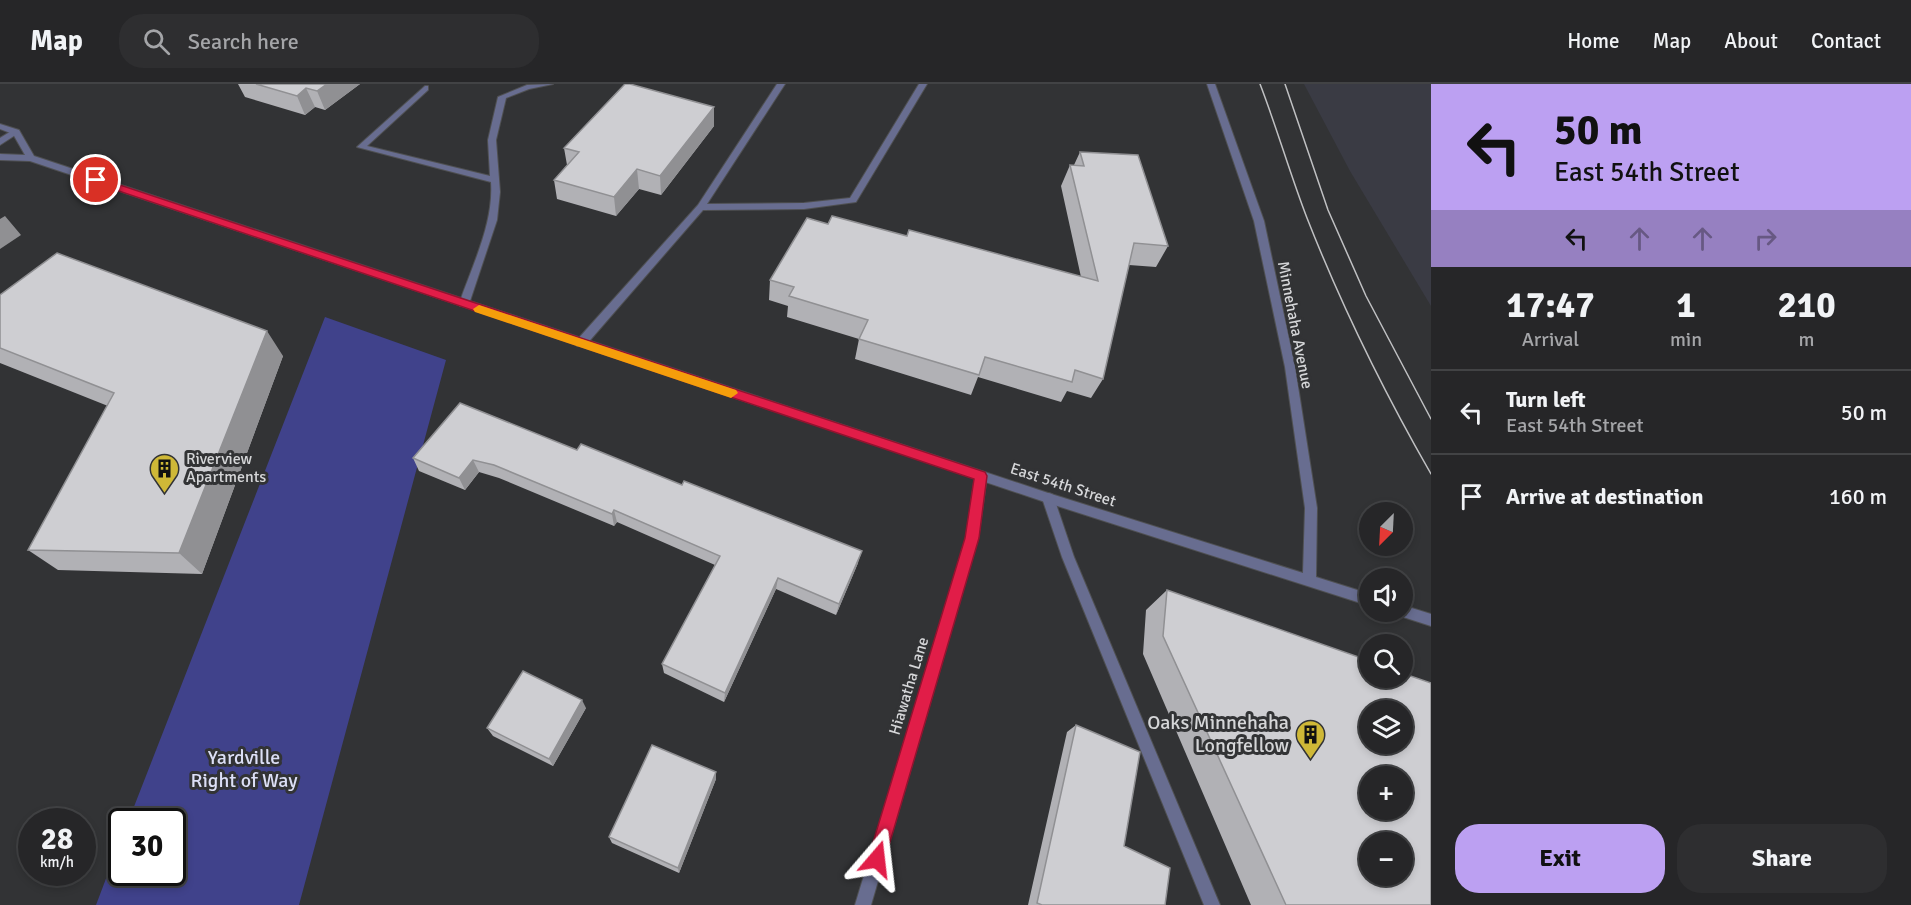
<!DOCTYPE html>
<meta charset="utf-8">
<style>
:root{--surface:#262628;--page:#2e2e30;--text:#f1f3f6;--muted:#a4a5a8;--line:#424345;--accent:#bca0f2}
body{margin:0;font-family:Signika,sans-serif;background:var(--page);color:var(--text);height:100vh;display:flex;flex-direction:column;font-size:22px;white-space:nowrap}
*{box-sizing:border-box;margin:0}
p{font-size:20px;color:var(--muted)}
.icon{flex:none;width:33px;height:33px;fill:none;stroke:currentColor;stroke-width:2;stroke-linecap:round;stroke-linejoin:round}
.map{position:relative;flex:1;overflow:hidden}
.drawer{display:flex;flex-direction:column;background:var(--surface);width:480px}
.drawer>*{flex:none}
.guide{background:#bca0f2;color:#111;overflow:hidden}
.needle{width:39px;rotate:204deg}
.fabs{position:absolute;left:1359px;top:418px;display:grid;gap:12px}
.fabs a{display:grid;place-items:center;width:54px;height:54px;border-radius:50%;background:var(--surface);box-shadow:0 3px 9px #0003,0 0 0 2px var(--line);font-size:30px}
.speed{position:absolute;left:18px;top:724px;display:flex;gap:12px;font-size:30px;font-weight:700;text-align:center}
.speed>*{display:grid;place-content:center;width:78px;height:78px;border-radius:50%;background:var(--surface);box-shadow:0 3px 9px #0003,0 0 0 2px var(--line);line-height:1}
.speed small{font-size:15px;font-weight:400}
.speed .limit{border:3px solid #111;border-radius:9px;background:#fff;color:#111}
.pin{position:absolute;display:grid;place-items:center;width:51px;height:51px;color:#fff;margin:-26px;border:3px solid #fff;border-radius:50%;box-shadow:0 2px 6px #0007}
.me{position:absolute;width:66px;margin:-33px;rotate:17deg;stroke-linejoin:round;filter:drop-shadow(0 0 4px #0008)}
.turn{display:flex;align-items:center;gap:21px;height:126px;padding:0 24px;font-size:27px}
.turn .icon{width:78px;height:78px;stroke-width:2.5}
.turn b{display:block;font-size:42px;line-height:51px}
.lanes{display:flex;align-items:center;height:57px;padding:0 24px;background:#0003;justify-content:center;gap:30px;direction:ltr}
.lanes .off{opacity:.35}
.eta{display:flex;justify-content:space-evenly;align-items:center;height:102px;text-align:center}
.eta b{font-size:36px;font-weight:800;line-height:42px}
.cta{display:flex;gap:12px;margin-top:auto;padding:12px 24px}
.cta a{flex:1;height:69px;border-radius:24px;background:var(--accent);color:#111;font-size:24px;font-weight:800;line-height:69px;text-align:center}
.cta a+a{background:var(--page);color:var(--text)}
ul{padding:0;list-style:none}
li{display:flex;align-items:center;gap:18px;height:84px;padding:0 24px;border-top:2px solid var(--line)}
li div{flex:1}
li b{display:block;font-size:22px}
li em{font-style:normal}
header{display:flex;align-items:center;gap:36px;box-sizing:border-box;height:84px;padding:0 30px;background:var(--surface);border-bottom:2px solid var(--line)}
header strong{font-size:28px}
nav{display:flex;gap:33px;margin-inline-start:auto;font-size:21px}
.search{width:420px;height:54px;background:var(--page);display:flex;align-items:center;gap:15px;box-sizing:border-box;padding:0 21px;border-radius:24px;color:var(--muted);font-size:22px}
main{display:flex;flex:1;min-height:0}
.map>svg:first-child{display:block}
.built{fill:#3a3b44}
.green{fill:#40428b}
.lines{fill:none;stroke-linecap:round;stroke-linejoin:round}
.service-casing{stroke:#4f5052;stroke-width:2}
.minor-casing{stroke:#4f5052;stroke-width:2}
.tertiary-casing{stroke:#4f5052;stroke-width:2}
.service{fill:#686d90;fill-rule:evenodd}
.minor{fill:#686d90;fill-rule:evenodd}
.tertiary{fill:#686d90;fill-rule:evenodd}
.tram{stroke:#c0c1c3;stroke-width:1.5}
.wall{fill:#b1b1b5}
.shaded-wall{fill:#909093}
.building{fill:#ceced2;stroke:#909093;stroke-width:1.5;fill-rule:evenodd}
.route{fill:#e11d48;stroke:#92132f;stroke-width:1.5}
.slow{fill:#f59e0b}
.labels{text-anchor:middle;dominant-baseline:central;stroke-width:6;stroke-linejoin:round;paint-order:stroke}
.street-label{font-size:16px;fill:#d5d6d8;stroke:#323335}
.poi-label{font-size:16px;fill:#d5d6d8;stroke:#323335;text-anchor:start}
.near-poi-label{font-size:20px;fill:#d5d6d8;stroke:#323335;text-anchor:end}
.near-park-label{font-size:20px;fill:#dcdff6;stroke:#323335}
</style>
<header>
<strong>Map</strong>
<div class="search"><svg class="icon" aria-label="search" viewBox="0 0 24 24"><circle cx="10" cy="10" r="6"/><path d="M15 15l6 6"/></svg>Search here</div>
<nav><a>Home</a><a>Map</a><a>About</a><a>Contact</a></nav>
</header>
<main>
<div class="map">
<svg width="1431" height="821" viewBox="0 0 1431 821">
<rect width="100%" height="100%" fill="#323335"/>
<!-- built -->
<path class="built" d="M1304,0H1431V222L1350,87Z"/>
<!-- green -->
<path class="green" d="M325,233L446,276L299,821H96L121,755L122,789H172V738H128Z"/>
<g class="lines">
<defs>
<path id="service" d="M553,0L529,5L506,14L496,56L500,108L497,136L469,220L468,222H460L459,220C472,182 494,139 491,98L357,63L425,2H428V6L367,62L490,92L488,56L498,13L527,1Z
M777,0H785L707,120L804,119L850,114L919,0H927L856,118L804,125L703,126L585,262H577L576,259L577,256L698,121Z
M1048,409L1052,410L1054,414L1074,473L1220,821H1204L1062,473L1042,414L1044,410Z"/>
<path id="minor" d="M13,46L20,48L0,61V54Z
M981,387L985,389L987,392L978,455L871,821H855L966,455L975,392L977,389Z"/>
<path id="tertiary" d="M1207,0H1215L1264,137L1295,283L1317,424L1316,493L1370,510V522L1048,419L30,77L0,76V70L25,71L13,50L0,45V40L19,46L34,72L1048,409L1303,489L1305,424L1285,283L1254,137Z
M1402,521L1431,530V542L1397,531L1396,528H1402Z"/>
</defs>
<!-- service casing -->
<use href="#service" class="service-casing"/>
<!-- minor casing -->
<use href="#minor" class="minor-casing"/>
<!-- tertiary casing -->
<use href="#tertiary" class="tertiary-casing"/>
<!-- service -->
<use href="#service" class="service"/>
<!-- minor -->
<use href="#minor" class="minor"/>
<!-- tertiary -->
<use href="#tertiary" class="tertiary"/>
<!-- tram -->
<path class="tram" d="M1260,0C1277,44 1290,90 1307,134C1342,223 1384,308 1431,390
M1285,0L1328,126L1366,212L1431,335"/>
</g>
<!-- wall -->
<path class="wall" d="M238,0H360L325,26L315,23L305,31L245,13Z
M714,23V42L661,111L639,105L616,132L557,115L554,96L567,81L564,64Z
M1080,68L1168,162L1156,183L1129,181L1103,295L1091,314L1067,307L1061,318L978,293L971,311L855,275L859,255L787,233L788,222L769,216L770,196L828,140L907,152L1081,193L1061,102L1070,81H1074Z
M0,211L283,272L202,490L58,486L28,466L108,322L0,279Z
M460,319L858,479L836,531L776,505L724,618L664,589L662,580L715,481L617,438L614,442L499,394L479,388L465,406L419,387L413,374Z
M1167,506L1431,821H1251L1143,570L1146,526Z
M586,624L553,682L493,652L487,644Z
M1076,641L1124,762L1165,821H1028L1067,648Z
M716,688V695L679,789L612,759L609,753Z"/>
<!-- shaded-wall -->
<path class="shaded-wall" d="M327,0H360L325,26L317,7Z
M306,4L315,23L305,31L297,12Z
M714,23V42L661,111L660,92Z
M637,85L639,105L616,132L614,113Z
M5,132L21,151L0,165V135Z
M267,247L283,272L202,490L179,469Z
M473,376L479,388L465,406L459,394Z
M614,426L617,438L614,442L612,430Z
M862,467L858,479L836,531L839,520Z
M778,494L776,505L724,618L725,609Z
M582,616L586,624L553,682L549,675Z
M716,688V695L679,789L678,784Z"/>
<!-- building -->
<path class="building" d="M256,0H327L317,7L306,4L297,12Z
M625,0H630L714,23L660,92L637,85L614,113L554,96L579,68L564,64Z
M1080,68L1138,71L1168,162L1134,159L1103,295L1075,286L1072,298L985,273L979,291L859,255L868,236L789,212L794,203L770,196L807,134L828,140L832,132L907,152L909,146L1098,197L1070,81L1084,82Z
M57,169L267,247L179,469L28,466L114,309L0,264V211Z
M460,319L577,366L581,360L682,401L684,397L862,467L839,520L778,494L725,609L662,580L720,472L614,426L612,430L494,381L473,376L459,394L413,374Z
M1167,506L1370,577V594H1402V589L1431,599V821H1286L1163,552ZM1370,627H1402V660H1370ZM1370,693H1402V726H1370ZM1370,759H1402V792H1370Z
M523,587L582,616L549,675L487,644Z
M1076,641L1140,668L1124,762L1170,784L1165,821H1042L1037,819Z
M652,661L716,688L678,784L609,753Z"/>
<!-- route -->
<path class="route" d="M92,94H99L985,388L987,392L979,454L883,782L877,784L870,782L868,775L965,454L974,395L92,98Z"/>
<!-- slow -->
<path class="slow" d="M479,221L736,306L738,309L731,314L475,228L473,225Z"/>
<!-- icons -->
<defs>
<symbol id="building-pin" viewBox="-11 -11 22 30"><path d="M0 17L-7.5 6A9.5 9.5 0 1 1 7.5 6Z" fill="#cfb837" stroke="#323335"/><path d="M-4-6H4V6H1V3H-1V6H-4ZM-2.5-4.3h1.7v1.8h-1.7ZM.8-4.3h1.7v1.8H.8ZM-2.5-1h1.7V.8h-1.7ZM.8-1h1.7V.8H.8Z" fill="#111"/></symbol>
</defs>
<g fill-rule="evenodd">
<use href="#building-pin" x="148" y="368" width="33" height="45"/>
<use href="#building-pin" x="1294" y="634" width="33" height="45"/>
</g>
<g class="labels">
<!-- street labels -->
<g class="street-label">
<text transform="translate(1295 241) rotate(79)">Minnehaha Avenue</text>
<text transform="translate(1063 401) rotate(18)">East 54th Street</text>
<text transform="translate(909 602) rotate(-73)">Hiawatha Lane</text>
</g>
<!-- poi labels -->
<g class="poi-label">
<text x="186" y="375">Riverview<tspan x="186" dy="18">Apartments</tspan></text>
</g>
<!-- near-poi labels -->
<g class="near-poi-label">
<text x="1289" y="638">Oaks Minnehaha<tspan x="1289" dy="23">Longfellow</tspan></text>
</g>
<!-- near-park labels -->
<g class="near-park-label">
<text x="244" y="673">Yardville<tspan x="244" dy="23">Right of Way</tspan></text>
</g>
</g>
</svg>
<div class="fabs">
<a><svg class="needle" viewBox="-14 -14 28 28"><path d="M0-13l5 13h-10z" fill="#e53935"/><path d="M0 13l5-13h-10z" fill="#a4a5a8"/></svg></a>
<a><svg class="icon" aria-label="sound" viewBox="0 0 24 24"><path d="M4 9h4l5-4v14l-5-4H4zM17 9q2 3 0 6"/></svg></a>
<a><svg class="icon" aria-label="search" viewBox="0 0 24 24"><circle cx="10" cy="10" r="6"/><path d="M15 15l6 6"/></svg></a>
<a><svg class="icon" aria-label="layers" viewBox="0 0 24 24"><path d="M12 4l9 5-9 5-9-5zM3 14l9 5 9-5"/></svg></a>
<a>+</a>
<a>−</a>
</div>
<div class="speed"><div>28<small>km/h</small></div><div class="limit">30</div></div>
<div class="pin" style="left:96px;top:96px;background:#d93025"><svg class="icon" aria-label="arrive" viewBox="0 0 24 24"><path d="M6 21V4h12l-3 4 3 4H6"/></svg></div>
<svg class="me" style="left:877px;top:775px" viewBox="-20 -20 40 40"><path d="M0-17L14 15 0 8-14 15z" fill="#e11d48" stroke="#fff" stroke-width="4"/></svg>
</div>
<section class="drawer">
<div class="guide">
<div class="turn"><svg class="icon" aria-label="left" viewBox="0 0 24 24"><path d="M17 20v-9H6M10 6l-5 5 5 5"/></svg><div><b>50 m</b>East 54th Street</div></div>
<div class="lanes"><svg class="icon" aria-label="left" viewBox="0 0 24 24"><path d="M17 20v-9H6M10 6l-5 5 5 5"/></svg><svg class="icon off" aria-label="ahead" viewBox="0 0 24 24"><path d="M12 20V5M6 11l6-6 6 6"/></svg><svg class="icon off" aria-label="ahead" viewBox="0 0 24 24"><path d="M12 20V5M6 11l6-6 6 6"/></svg><svg class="icon off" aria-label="right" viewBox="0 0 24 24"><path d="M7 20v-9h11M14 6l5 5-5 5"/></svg></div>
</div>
<div class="eta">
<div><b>17:47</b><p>Arrival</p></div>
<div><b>1</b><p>min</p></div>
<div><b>210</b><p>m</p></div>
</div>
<ul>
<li><svg class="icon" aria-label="left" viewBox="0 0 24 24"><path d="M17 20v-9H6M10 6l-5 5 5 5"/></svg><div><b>Turn left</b><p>East 54th Street</p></div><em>50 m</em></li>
<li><svg class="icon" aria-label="arrive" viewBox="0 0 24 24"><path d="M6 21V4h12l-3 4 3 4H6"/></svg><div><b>Arrive at destination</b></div><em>160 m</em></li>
</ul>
<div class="cta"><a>Exit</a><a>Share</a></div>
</section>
</main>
